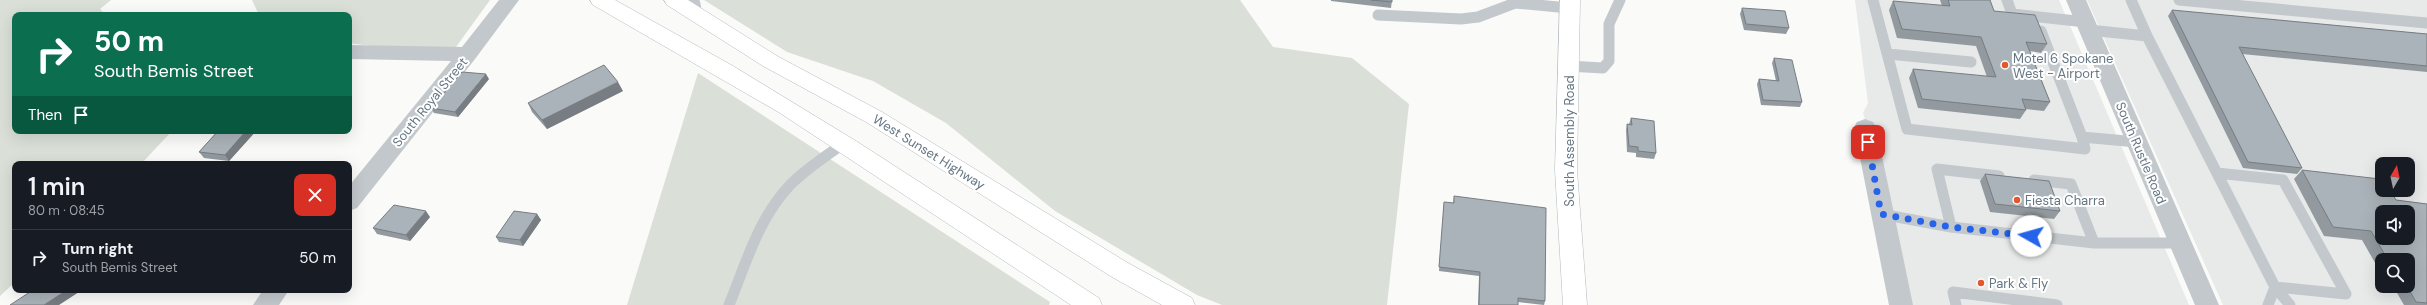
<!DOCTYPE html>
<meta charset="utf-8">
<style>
:root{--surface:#171b24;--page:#20242c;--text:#f1f3f6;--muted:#9ea1a6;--line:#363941}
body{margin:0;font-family:"DM Sans",sans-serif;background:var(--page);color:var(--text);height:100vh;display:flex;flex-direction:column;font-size:15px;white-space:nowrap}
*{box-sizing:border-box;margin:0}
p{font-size:13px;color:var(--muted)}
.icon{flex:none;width:22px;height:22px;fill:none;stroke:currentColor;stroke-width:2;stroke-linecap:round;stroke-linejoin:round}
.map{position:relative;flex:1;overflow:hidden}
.sheet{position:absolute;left:12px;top:161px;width:340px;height:132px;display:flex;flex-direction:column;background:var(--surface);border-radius:8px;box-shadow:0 4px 16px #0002}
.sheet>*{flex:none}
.guide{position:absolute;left:12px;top:12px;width:340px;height:122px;border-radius:8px;box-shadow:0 4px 16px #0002;background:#0b6e4f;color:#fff;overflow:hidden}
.needle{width:26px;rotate:9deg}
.controls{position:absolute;left:2375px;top:157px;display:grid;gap:8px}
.controls a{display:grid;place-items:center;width:40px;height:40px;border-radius:8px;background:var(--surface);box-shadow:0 4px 16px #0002;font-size:20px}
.pin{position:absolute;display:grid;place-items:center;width:34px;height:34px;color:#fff;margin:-17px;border-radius:8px;box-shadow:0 2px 6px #0006}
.me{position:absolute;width:44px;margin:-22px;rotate:277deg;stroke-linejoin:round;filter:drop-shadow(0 0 3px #0008)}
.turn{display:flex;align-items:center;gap:14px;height:84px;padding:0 16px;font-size:18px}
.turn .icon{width:52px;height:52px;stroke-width:2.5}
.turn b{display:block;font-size:28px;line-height:34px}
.then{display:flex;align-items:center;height:38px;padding:0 16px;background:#0003;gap:8px;font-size:15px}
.round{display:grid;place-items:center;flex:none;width:42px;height:42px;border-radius:8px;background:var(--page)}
.headline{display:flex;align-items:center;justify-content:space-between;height:68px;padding:0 16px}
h1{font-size:24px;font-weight:600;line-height:30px}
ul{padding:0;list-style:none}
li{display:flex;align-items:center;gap:12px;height:56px;padding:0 16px;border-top:1px solid var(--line)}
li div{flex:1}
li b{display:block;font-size:15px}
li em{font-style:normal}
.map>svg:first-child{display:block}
.built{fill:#e8e9e9;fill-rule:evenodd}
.green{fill:#dadfd7}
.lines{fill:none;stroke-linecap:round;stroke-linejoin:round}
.secondary-casing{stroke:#b3babf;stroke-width:1}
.primary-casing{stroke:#b5babe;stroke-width:1}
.lane{stroke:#c3c8cc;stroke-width:11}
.street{fill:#c3c8cc;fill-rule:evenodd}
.secondary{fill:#fff;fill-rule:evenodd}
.primary{fill:#fff;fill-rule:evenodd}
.wall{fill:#929a9f}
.shaded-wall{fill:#777d82}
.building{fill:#aab3b9;stroke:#777d82;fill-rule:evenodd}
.route{stroke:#2563eb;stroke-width:7;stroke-dasharray:0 12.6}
.poi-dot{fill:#e4572e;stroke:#fff;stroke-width:1.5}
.labels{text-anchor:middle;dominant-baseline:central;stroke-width:4;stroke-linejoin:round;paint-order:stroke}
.poi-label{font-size:13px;fill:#657683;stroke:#fff;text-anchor:start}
.street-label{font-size:13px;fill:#657683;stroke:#fff}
</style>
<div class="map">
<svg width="2427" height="305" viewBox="0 0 2427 305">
<rect width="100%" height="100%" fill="#fafaf8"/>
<!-- built -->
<path class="built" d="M1855,0H2059L2189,305H1907L1882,173L1863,113L1868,103Z
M2087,0H2427V305H2223ZM2382,164H2408V190H2382ZM2382,212H2408V238H2382ZM2382,260H2408V286H2382Z"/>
<!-- green -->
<path class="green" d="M0,0H111L100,9L106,15H15V131H172L141,164H15V282L0,296Z
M252,0H490L456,47L386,48L349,43V15H259Z
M704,0H1240L1273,47L1352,58L1409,104L1387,305H1222L1197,295L1055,211L946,123L873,81L787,52Z
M698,73L1050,302L1049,305H627Z"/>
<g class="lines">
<defs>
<path id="secondary" d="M1560,0H1580L1577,170L1587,305H1563L1555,170Z"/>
<path id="primary" d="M590,0H615L733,66L856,141L1099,298L1102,305H1071L780,113L593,5Z
M664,0H688L777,56L882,112L1128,263L1192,298L1195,305H1162L1112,277L866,122L763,66L667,5Z"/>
</defs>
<!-- secondary casing -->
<use href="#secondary" class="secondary-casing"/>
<!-- primary casing -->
<use href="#primary" class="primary-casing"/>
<!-- lane -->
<path class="lane" d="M694,0L697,14
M1873,0L1907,129L2085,149L2082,137
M2007,0L2012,14L2086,22
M2131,0L2147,36
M2179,0L2427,23
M1378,15L1461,19L1478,17L1515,3L1569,8
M2089,30L2147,36L2275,287L2268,305
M2041,31L2082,137L2137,142
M1888,54L1971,62
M1568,66L1603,68L1609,61V24L1620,0
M2217,173L2283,180L2346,294L2275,287L2290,305
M2034,180L2071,184L2094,243
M1881,214L1951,227L2094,243H2180
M1951,227L1937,169L1999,176
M729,305C746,263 759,217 791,184C807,168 826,156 844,143
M1956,305L1953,292L2057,305"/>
<!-- street -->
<path class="street" d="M499,0H519L475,59L357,208L349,211V186L451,61L349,59V45L462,47Z
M2066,0H2086L2219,305H2195Z
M1865,119L1873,122L1876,127L1913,305H1889L1854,127L1857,122Z
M263,290H289L279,305H253Z"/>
<!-- secondary -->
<use href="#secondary" class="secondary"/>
<!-- primary -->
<use href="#primary" class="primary"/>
</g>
<!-- wall -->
<path class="wall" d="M1331,0H1392L1391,8L1331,1Z
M1940,0H1990L1994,11L2047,44L2041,53L2030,51L2050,102L2044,111L2026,109V110L2020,119L1918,108L1909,78L1913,69L1987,77L1976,46L1897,38L1889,10L1893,1L1942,6Z
M1742,8L1789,28L1786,34L1744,30L1740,14Z
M2172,10L2427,34V72L2242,54L2302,168L2297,174L2243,168L2168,16Z
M1774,58L1802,102L1800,107L1761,105L1757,84L1759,79L1776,81L1772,63Z
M489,79L458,117L434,113L431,108Z
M623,91L547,129L532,112L528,103Z
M1631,118L1656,153L1654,159L1636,157V153L1627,152L1626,130L1627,124H1629Z
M218,131H256L229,161L204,158L199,152Z
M2302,170L2382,190L2396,200L2427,204V305H2404L2393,286H2408V260H2382V275L2362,240L2324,236L2294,179Z
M1985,174L2060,211L2054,219L1990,212L1980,181Z
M1454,196L1545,301L1544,305L1518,302V305H1478L1479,276L1439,271L1444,202L1453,203Z
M537,214L541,220L523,246L499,242L496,237Z
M430,217L410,241L377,234L373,228Z"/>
<!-- shaded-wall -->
<path class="shaded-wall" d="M486,74L489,79L458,117L455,112Z
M618,82L623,91L547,129L542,120Z
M246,131H256L229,161L225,155Z
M426,211L430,217L410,241L406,235Z
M537,214L541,220L523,246L520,240Z
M67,290H77L79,292L59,305H44Z"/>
<!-- building -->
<path class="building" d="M1371,0H1392V2Z
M1948,0H1990L1994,11L2035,15L2047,44L2026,42L2050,102L2022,99L2026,110L1922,99L1913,69L1996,77L1981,37L1902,29L1893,1L1950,6Z
M1742,8L1785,11L1789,28L1746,24Z
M2172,10L2427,34V66L2239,47L2302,168L2248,162Z
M1774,58L1792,60L1802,102L1763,100L1759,79L1779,81Z
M604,65L618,82L542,120L528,103Z
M462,72L486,74L455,112L431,108Z
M1631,118L1654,121L1656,153L1638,151V147L1629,146L1627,124L1632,125Z
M218,131H246L225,155L199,152Z
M2302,170L2380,179L2382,182V190H2390L2396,200L2427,204V303L2416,302L2407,286H2408V260H2388L2371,231L2333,227ZM2382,212H2408V238H2382Z
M1985,174L2049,181L2060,211L1995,204Z
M1454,196L1546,208L1545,301L1518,298V305H1479L1480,272L1439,267L1444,202L1454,203Z
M394,205L426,211L406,235L373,228Z
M514,211L537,214L520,240L496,237Z
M33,290H67L44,305H10Z"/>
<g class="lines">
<!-- route -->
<path class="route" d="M1868,142L1881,214L1951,227L2031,236"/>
</g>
<!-- markers -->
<g class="poi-dot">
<circle cx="2005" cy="65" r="4"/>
<circle cx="2017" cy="200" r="4"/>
<circle cx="1981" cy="283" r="4"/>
</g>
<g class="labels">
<!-- poi labels -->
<g class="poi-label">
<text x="2013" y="58">Motel 6 Spokane<tspan x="2013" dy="15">West - Airport</tspan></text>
<text x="2025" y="200">Fiesta Charra</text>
<text x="1989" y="283">Park &amp; Fly</text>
</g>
<!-- street labels -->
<g class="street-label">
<text transform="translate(430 102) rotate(-51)">South Royal Street</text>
<text transform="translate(1569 141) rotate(-90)">South Assembly Road</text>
<text transform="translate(929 152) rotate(32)">West Sunset Highway</text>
<text transform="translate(2141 153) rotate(67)">South Rustle Road</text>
</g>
</g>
</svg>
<div class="controls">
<a><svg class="needle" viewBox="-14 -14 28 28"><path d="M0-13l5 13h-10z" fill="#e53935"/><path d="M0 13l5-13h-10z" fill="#9ea1a6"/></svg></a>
<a><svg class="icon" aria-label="sound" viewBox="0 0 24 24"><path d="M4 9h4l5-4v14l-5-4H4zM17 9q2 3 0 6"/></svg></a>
<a><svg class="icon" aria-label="search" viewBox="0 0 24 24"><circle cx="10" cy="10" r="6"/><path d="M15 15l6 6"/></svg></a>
</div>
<div class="pin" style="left:1868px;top:142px;background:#d93025"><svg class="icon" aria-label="arrive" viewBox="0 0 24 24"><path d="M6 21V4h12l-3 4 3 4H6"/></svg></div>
<svg class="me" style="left:2031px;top:236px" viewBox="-20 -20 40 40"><circle r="19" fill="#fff"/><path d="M0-13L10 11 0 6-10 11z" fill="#2563eb"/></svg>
<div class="guide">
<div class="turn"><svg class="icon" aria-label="right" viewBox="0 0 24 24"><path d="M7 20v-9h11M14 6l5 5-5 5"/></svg><div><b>50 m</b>South Bemis Street</div></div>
<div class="then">Then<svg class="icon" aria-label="arrive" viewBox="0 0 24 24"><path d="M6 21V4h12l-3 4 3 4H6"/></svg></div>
</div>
<section class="sheet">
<div class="headline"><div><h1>1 min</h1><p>80 m · 08:45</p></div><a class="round" style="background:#d93025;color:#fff"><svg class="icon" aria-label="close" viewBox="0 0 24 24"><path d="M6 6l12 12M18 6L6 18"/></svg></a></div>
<ul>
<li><svg class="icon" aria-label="right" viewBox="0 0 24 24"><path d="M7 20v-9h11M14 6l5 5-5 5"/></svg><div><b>Turn right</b><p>South Bemis Street</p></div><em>50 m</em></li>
</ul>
</section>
</div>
